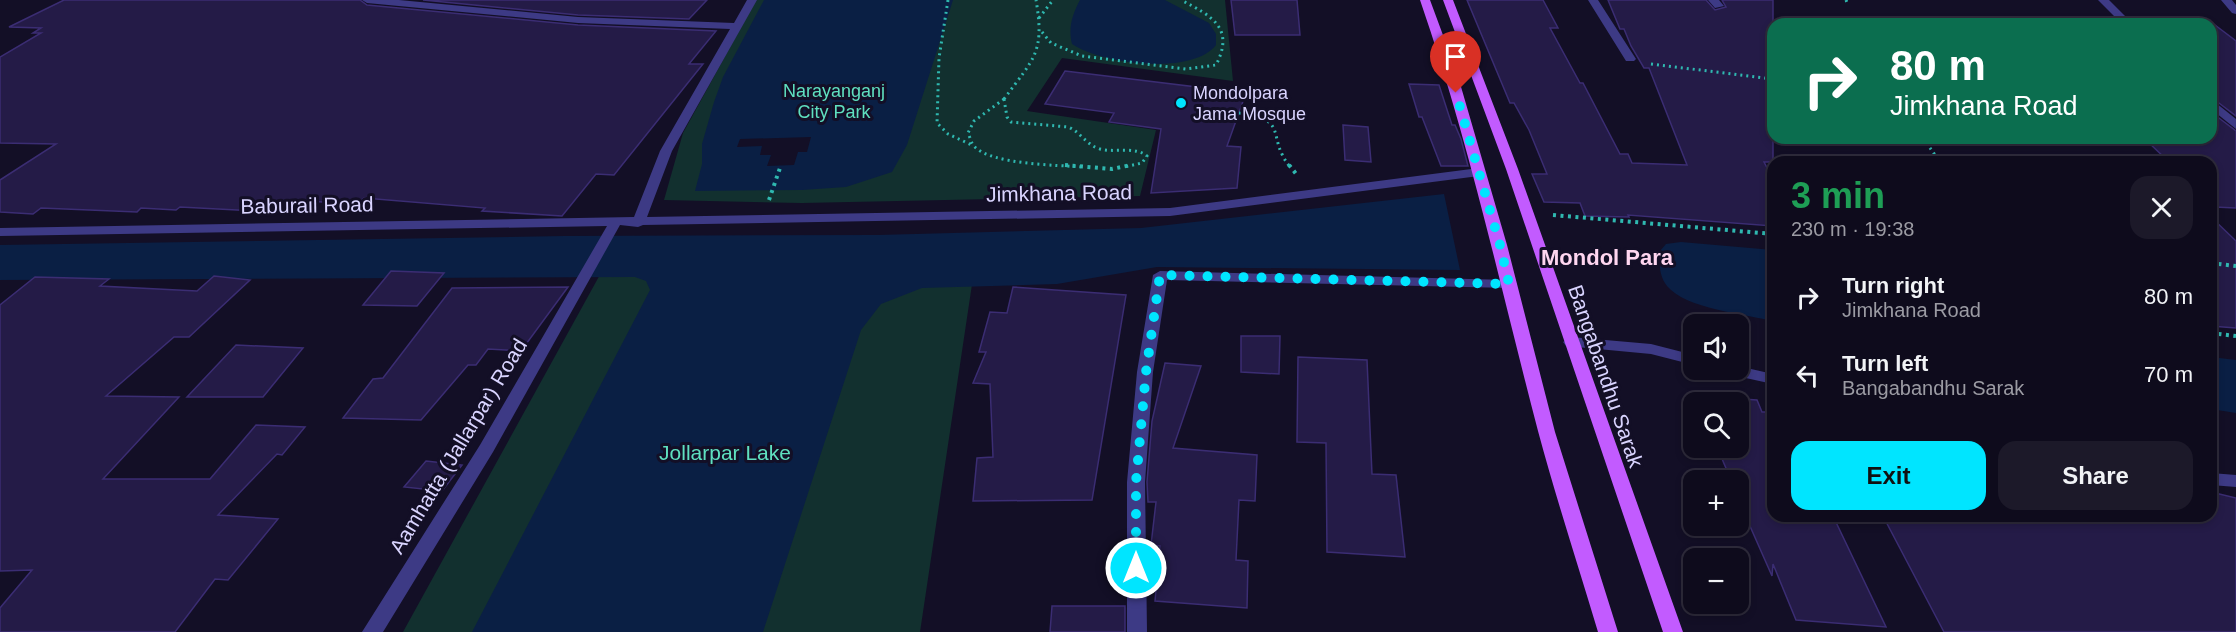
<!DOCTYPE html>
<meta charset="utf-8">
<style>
:root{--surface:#0e0b1c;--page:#1c1929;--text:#f1f3f6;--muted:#9b9ba3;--line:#2e2b3b;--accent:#00e5ff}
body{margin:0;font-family:Helvetica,sans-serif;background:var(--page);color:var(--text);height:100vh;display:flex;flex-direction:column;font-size:22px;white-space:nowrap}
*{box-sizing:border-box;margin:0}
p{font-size:20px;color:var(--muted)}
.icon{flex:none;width:33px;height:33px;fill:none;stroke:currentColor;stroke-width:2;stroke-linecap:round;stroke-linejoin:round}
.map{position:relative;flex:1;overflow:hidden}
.panel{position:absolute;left:1767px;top:156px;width:450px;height:366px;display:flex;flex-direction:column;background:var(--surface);border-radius:18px;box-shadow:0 3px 9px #0003,0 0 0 2px var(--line)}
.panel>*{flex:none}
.hud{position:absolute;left:1767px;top:18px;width:450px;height:126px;border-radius:18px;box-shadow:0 3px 9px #0003,0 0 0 2px var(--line);background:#0b6e4f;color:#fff;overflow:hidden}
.tools{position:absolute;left:1683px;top:314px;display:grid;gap:12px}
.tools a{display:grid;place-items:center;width:66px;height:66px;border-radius:12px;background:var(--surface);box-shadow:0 3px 9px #0003,0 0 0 2px var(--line);font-size:30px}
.pin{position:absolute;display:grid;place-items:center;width:51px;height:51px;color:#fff;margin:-62px -26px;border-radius:50% 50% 50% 0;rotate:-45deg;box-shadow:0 0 6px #0007}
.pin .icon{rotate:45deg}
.me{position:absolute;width:66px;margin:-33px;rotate:0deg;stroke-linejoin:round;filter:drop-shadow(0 0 4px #0008)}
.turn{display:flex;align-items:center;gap:21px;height:126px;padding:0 24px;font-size:27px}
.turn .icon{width:78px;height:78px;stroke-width:2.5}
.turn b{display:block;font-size:42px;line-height:51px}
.round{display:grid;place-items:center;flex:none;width:63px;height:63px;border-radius:18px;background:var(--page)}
.summary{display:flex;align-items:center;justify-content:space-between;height:102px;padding:0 24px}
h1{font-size:36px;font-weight:800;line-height:45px;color:#1e9e55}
.primary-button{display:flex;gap:12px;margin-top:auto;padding:12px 24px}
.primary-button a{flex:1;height:69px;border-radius:18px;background:var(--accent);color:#111;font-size:24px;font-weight:800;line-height:69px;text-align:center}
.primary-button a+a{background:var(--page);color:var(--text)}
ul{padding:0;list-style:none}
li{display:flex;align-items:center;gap:18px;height:78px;padding:0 24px}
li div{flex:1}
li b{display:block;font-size:22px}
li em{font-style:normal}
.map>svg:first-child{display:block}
.green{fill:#12302f}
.water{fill:#0a1f44}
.pier{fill:#130f26}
.building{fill:#241b47;stroke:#3b2d73;stroke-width:1.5}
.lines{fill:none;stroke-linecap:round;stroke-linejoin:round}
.path-far1{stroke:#2fb8b0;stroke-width:3;stroke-dasharray:2 4;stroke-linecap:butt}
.path{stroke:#2fb8b0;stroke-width:4;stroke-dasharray:3 4.5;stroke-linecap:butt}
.minor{fill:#3d3a85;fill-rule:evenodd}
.major{fill:#c25bff;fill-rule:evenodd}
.route{stroke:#00e5ff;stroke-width:10;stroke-dasharray:0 18}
.poi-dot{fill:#00e5ff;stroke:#130f26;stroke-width:2}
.labels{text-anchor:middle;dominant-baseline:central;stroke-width:6;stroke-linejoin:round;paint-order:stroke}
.far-park-label{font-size:18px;fill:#5fe0c0;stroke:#130f26}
.far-poi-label{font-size:18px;fill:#d9d4ff;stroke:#130f26;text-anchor:start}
.street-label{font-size:21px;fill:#d9d4ff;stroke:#130f26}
.park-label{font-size:21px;fill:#5fe0c0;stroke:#130f26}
.neighbourhood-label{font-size:22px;font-weight:bold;fill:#ffd6f0;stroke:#130f26}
</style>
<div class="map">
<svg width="2236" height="632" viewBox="0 0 2236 632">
<rect width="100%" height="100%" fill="#130f26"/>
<!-- green -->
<path class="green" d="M756,0H1225L1233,81L1062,58L1027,111L1156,130L1140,196L802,203L664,200L683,133Z
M602,271H974L920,632H403Z"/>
<!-- water -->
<path class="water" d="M764,0H953L907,145L892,172L846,187L802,190L695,191L702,164V144L714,102L723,77Z
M1080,0H1165L1209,23L1216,34V45C1192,76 1101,64 1072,44C1068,28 1072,15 1080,0Z
M1444,194L1460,270L1157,267L1057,284L922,288L881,304L861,330L763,632H472L650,290L646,281L635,277L0,280V245L565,236L878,235L1141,228Z
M1681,242L1773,250V321C1745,314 1686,309 1667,286C1659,276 1659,263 1660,251L1666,244Z
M2211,357L2236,360V413L2211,409Z"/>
<!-- pier -->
<path class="pier" d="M811,137L807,152H798L794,165L767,166L771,155H760L762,146L737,147L740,139Z"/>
<!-- building -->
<path class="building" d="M64,0H360L367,5L578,25L716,31L689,64H703L614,175L596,174L562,216L482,211L485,208L364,198L356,204L306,201L293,213L180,207L176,210L141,208L137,212L41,208L33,214L0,212V180L56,144L0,143V57L41,33H33L41,28L9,27Z
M423,0H707L689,19L578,15Z
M1231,0H1297L1300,35H1235Z
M1467,0H1543L1558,28H1550L1580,83H1583L1620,154H1628L1632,163L1687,165L1649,68H1644L1631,46L1624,29H1620L1608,0H1706L1715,10L1726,7L1722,0H1773V162H1764L1773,179V226L1628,215L1629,217L1585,216L1580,203L1544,202L1532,174H1547L1529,130L1514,103H1510Z
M2211,22L2236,41V116L2211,97Z
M1065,71L1246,93L1227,146L1241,147L1237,188L1151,193L1161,129L1109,122L1114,113L1045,104Z
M1409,84L1439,85L1452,125H1455L1461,139L1468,166H1441L1422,117H1419Z
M2211,112L2236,131V208L2215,207L2211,203V162H2169L2144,138L2211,140Z
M1343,125L1368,127L1371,162L1345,160Z
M2211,217L2236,241V328L2211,326Z
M391,271L444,273L417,306L363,305Z
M214,276L250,280L189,337H174L106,396L179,397L103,479H210L256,425L305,427L282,455L277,454L218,515L278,519L228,580L215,579L175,632H0V608L32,570L0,571V305L35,277L109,279L100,286L197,291Z
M568,287L521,351L488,349L476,365H468L421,420L343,418L373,379L383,378L452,288Z
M1013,287L1126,295L1092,500L973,501L977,458L993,457L990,384L973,383L986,352H979L990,312L1007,313Z
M1241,336H1280L1279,374L1241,372Z
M236,345L303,348L263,397H187Z
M1298,357L1367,360L1372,474L1396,475L1405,557L1327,552L1326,443L1297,442Z
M1165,363L1201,366L1173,448L1257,455L1255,501L1239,500L1236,560L1248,561L1247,608L1155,601L1160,546L1151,545L1156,502H1148L1147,482L1152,421Z
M1696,396L1757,400L1762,412H1773V516H1833L1886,627L1796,620L1773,564L1772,576L1738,499V480H1731L1717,447H1738V402H1698Z
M426,461L462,465L442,491L404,487Z
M2211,492L2236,498V632H1944L1883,516H2211Z
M1052,606H1125V632H1050Z"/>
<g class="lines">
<!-- path-far1 -->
<path class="path-far1" d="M948,0L939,58L937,123L948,134L974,146
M1846,0L1848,5
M1039,18L1053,0
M1042,32L1051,43L1082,56L1186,69L1216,65C1235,28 1212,16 1181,0
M1651,64L1773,79
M1004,99L1007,117L1011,122L1068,127C1081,132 1086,145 1100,149C1115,153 1135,146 1147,156L1142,163L1124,167
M1004,99L974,121L968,133C970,137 971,143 974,146C991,165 1058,165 1083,167
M1004,99C1034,58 1045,53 1036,0
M1239,113C1291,120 1265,135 1290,167
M1923,138L1940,162"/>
<!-- path -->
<path class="path" d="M1065,165L1112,169L1131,165
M1289,165L1297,175
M769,200L781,165
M1553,215L1773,234
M2211,263L2236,266
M2211,333L2236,336"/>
<!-- minor -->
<path class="minor" d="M362,0H399L578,17L734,23L747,0H757L672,151L647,217L1170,208L1479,168L1485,172L1479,176L1170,216L643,225L638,227L620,225L493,452L383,632H362L480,445L607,226L0,236V228L634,217L660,151L730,29L578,23L367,3Z
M1588,0H1598L1636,59L1634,61H1626Z
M1708,0H1719L1724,6L1715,8Z
M2098,0H2109L2133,24H2122Z
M2221,0H2232L2236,5V14L2232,13Z
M2211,99L2236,119V129L2211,109Z
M1160,271L1509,280L1516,284L1509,288L1167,280L1153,372L1145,482L1147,632H1127V482L1137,372L1153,275Z
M1571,337L1651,344L1694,355V365L1651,354L1566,346L1563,342Z
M1738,366L1773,374V384L1723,373L1721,369H1738Z
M2211,473L2236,475V487L2211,485Z"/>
<!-- major -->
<path class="major" d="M1420,0H1430L1457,73L1507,245L1555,432L1618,632H1598C1578,565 1556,498 1538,431C1500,286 1469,141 1420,0Z
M1443,0H1453L1518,169L1683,632H1663L1506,169Z"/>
</g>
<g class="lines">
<!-- route -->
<path class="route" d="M1136,568V482L1146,372L1160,275L1509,284L1500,245L1456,93"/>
</g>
<!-- markers -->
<circle class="poi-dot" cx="1181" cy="103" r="6"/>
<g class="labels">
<!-- far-park labels -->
<g class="far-park-label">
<text x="834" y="91">Narayanganj<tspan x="834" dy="21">City Park</tspan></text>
</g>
<!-- far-poi labels -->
<g class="far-poi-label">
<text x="1193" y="93">Mondolpara<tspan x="1193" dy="21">Jama Mosque</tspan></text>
</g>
<!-- street labels -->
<g class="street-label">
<text transform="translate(1059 193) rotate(-1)">Jimkhana Road</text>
<text transform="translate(307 205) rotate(-1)">Baburail Road</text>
<text transform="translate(1606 376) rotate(71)">Bangabandhu Sarak</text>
<text transform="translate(458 446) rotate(-59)">Aamhatta (Jallarpar) Road</text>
</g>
<!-- park labels -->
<g class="park-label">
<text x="725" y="452">Jollarpar Lake</text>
</g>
<!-- neighbourhood labels -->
<g class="neighbourhood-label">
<text x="1607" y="257">Mondol Para</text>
</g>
</g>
</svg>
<div class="tools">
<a><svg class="icon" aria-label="sound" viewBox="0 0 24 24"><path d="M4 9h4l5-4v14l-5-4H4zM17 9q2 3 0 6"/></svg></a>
<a><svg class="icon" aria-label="search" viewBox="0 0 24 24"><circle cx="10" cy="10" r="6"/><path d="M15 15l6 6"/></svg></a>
<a>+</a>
<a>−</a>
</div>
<div class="pin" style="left:1456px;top:93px;background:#d93025"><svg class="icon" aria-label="arrive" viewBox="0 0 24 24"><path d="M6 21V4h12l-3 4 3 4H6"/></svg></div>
<svg class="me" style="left:1136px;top:568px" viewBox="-20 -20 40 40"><circle r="17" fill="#00e5ff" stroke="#fff" stroke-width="3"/><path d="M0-11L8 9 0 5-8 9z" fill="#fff"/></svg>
<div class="hud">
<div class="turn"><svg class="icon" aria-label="right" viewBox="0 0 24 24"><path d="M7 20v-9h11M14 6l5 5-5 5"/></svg><div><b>80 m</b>Jimkhana Road</div></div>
</div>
<section class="panel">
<div class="summary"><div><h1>3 min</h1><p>230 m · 19:38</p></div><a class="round"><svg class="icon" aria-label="close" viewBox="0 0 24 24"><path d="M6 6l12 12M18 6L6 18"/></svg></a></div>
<ul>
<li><svg class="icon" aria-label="right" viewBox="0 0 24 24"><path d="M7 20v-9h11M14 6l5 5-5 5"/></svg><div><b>Turn right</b><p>Jimkhana Road</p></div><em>80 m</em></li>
<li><svg class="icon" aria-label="left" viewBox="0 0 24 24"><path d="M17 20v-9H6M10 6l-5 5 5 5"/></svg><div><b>Turn left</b><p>Bangabandhu Sarak</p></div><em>70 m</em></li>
</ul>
<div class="primary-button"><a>Exit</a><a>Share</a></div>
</section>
</div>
